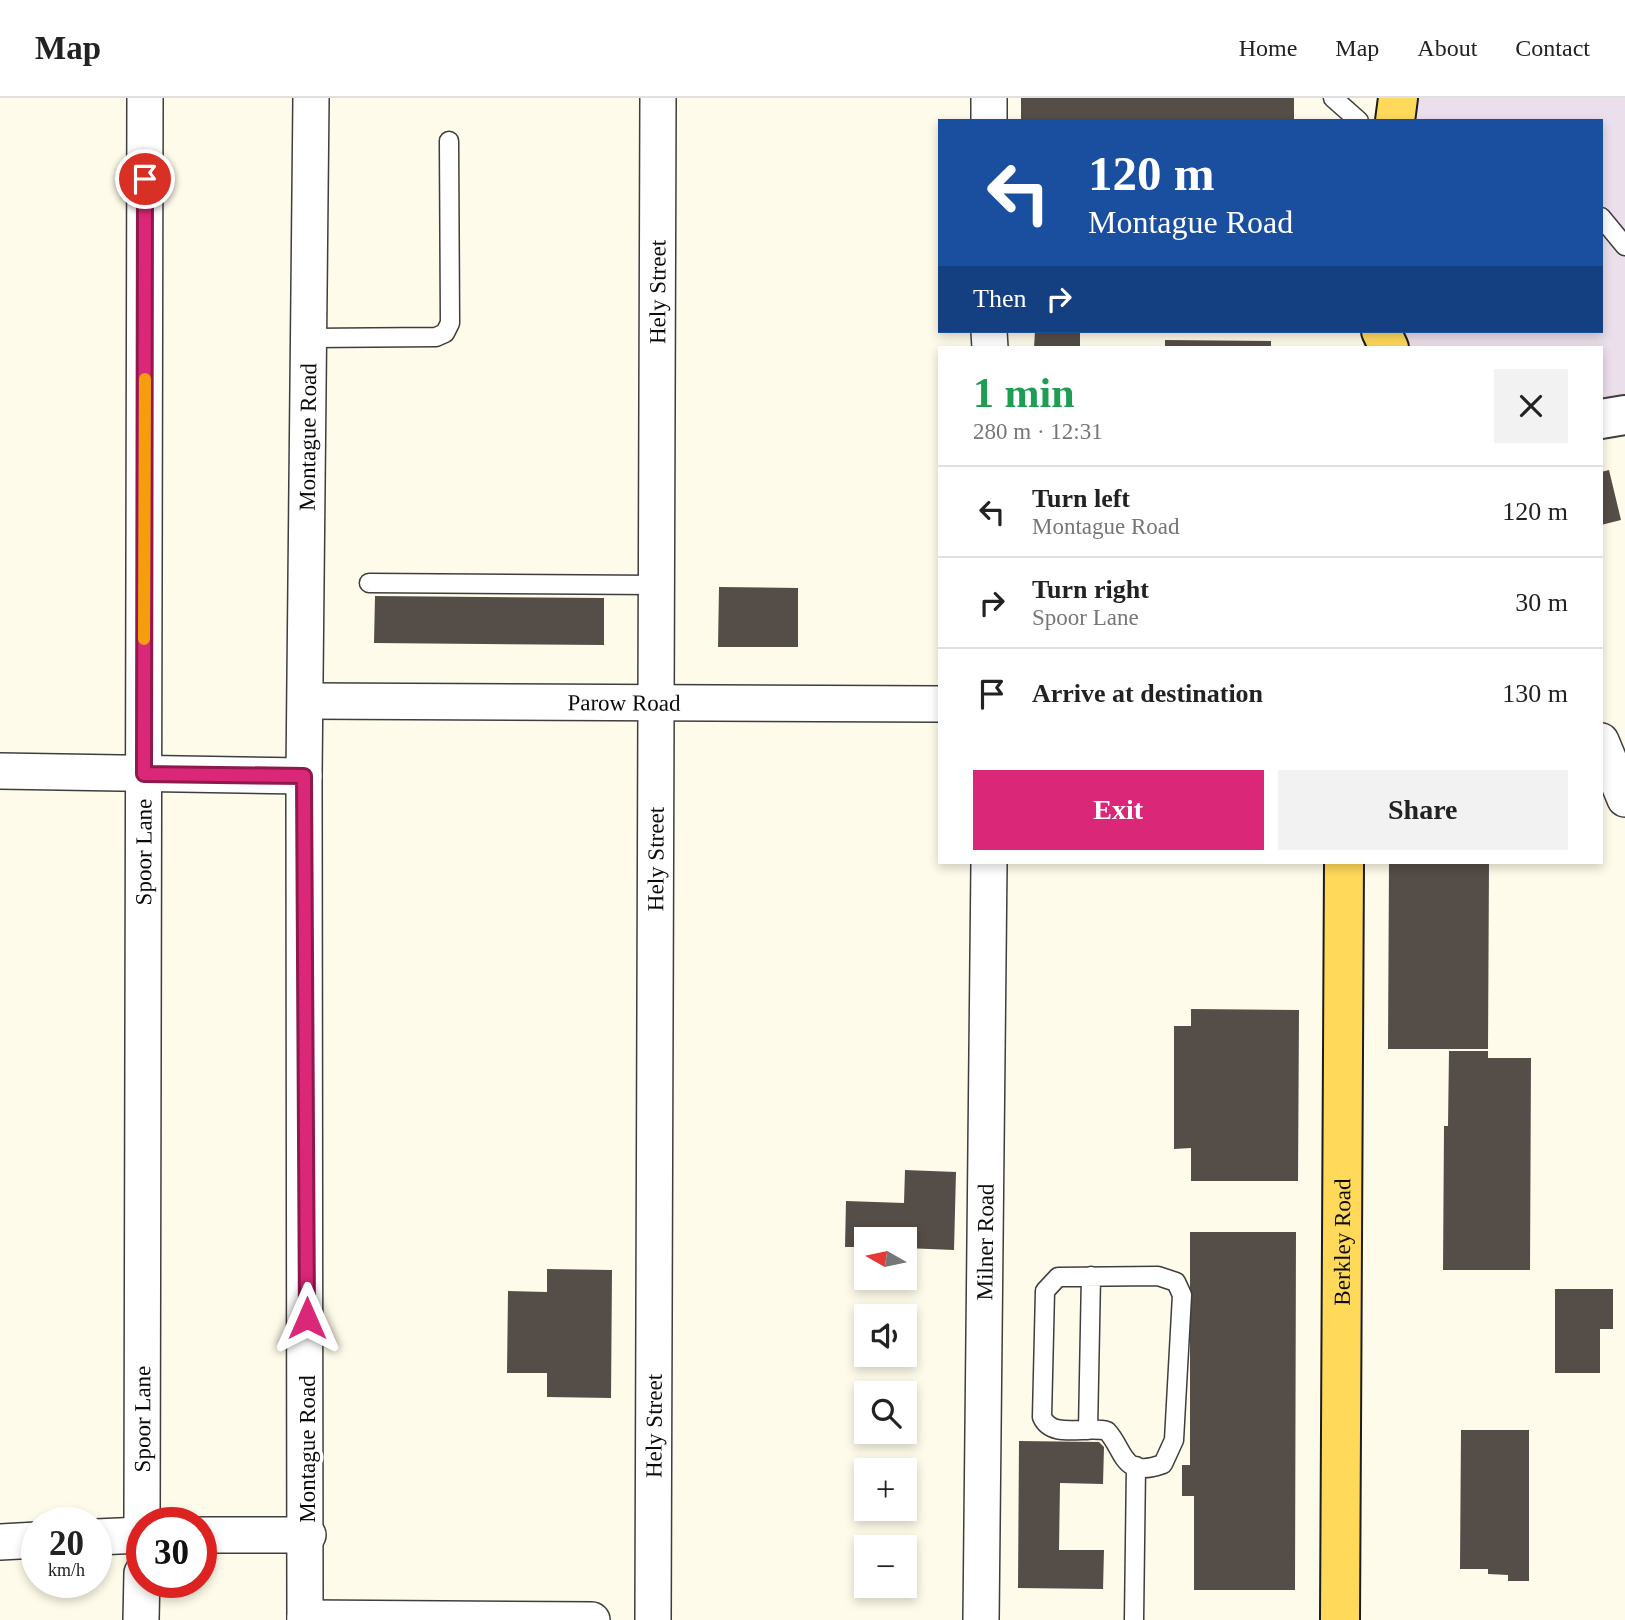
<!DOCTYPE html>
<meta charset="utf-8">
<style>
:root{--surface:#fff;--page:#f2f2f2;--text:#222;--muted:#767676;--line:#e0e0e0;--accent:#db2777}
body{margin:0;font-family:Georgia,serif;background:var(--page);color:var(--text);height:100vh;display:flex;flex-direction:column;font-size:26px;white-space:nowrap}
*{box-sizing:border-box;margin:0}
p{font-size:23px;color:var(--muted)}
.icon{flex:none;width:38px;height:38px;fill:none;stroke:currentColor;stroke-width:2;stroke-linecap:round;stroke-linejoin:round}
.map{position:relative;flex:1;overflow:hidden}
.panel{position:absolute;left:938px;top:248px;width:665px;height:518px;display:flex;flex-direction:column;background:var(--surface);border-radius:0px;box-shadow:0 4px 10px #0003}
.panel>*{flex:none}
.top-card{position:absolute;left:938px;top:21px;width:665px;height:214px;border-radius:0px;box-shadow:0 4px 10px #0003;background:#1a4fa0;color:#fff;overflow:hidden}
.needle{width:46px;rotate:279deg}
.fabs{position:absolute;left:854px;top:1129px;display:grid;gap:14px}
.fabs a{display:grid;place-items:center;width:63px;height:63px;border-radius:0px;background:var(--surface);box-shadow:0 4px 10px #0003;font-size:35px}
.speed{position:absolute;left:21px;top:1409px;display:flex;gap:14px;font-size:35px;font-weight:700;text-align:center}
.speed>*{display:grid;place-content:center;width:91px;height:91px;border-radius:50%;background:var(--surface);box-shadow:0 4px 10px #0003;line-height:1}
.speed small{font-size:18px;font-weight:400}
.speed .limit{border:10px solid #d22;background:#fff;color:#111}
.pin{position:absolute;display:grid;place-items:center;width:60px;height:60px;color:#fff;margin:-30px;border:4px solid #fff;border-radius:50%;box-shadow:0 2px 7px #0007}
.me{position:absolute;width:77px;margin:-38px;rotate:0deg;stroke-linejoin:round;filter:drop-shadow(0 0 5px #0008)}
.turn{display:flex;align-items:center;gap:24px;height:147px;padding:0 35px;font-size:32px}
.turn .icon{width:91px;height:91px;stroke-width:2.5}
.turn b{display:block;font-size:49px;line-height:60px}
.then{display:flex;align-items:center;height:66px;padding:0 35px;background:#0003;gap:14px;font-size:26px}
.round{display:grid;place-items:center;flex:none;width:74px;height:74px;border-radius:0px;background:var(--page)}
.summary{display:flex;align-items:center;justify-content:space-between;height:119px;padding:0 35px}
h1{font-size:42px;font-weight:700;line-height:52px;color:#1e9e55}
.cta{display:flex;gap:14px;margin-top:auto;padding:14px 35px}
.cta a{flex:1;height:80px;border-radius:0px;background:var(--accent);color:#fff;font-size:28px;font-weight:700;line-height:80px;text-align:center}
.cta a+a{background:var(--page);color:var(--text)}
ul{padding:0;list-style:none}
li{display:flex;align-items:center;gap:21px;height:91px;padding:0 35px;border-top:2px solid var(--line)}
li div{flex:1}
li b{display:block;font-size:26px}
li em{font-style:normal}
header{display:flex;align-items:center;gap:42px;box-sizing:border-box;height:98px;padding:0 35px;background:var(--surface);border-bottom:2px solid var(--line)}
header strong{font-size:33px}
nav{display:flex;gap:38px;margin-inline-start:auto;font-size:24px}
.map>svg:first-child{display:block}
.industrial{fill:#eadfeb}
.building{fill:#554d47}
.lines{fill:none;stroke-linecap:round;stroke-linejoin:round}
.service-casing{stroke:#3e3e3e;stroke-width:21}
.minor-casing{stroke:#3e3e3e;stroke-width:38}
.tertiary-casing{stroke:#3e3e3e;stroke-width:42}
.primary-casing{stroke:#1c1c1c;stroke-width:42}
.service{stroke:#fff;stroke-width:18}
.minor{stroke:#fff;stroke-width:35}
.tertiary{stroke:#fff;stroke-width:38}
.primary{stroke:#ffd95a;stroke-width:38}
.route-casing{stroke:#8e194d;stroke-width:18}
.route{stroke:#db2777;stroke-width:12}
.slow{stroke:#f59e0b;stroke-width:12}
.labels{text-anchor:middle;dominant-baseline:central;stroke-width:7;stroke-linejoin:round;paint-order:stroke}
.street-label{font-size:23px;fill:#0b0b0b;stroke:#fff}
</style>
<header>
<strong>Map</strong>
<nav><a>Home</a><a>Map</a><a>About</a><a>Contact</a></nav>
</header>
<div class="map">
<svg width="1625" height="1522" viewBox="0 0 1625 1522">
<rect width="100%" height="100%" fill="#fffbea"/>
<!-- industrial -->
<path class="industrial" d="M1398,0H1625V317L1601,321V250H1363L1365,233H1601V23H1395Z"/>
<!-- building -->
<path class="building" d="M1021,0H1294V23H1021Z
M1035,233H1080V250H1034Z
M1165,242L1271,243V250H1165Z
M1609,372L1621,422L1601,427V374Z
M719,489L798,490V549H718Z
M375,498L604,500V547L374,545Z
M1389,765H1489L1488,951H1388Z
M1191,911L1299,912L1298,1083H1191V1050L1174,1051V928H1191Z
M1449,953H1488V960H1531L1530,1172H1443L1444,1028H1448Z
M905,1072L956,1074L954,1152L905,1150V1141H866V1149H845L846,1103L904,1105Z
M1190,1134H1296L1295,1492H1194V1398H1182V1367H1190Z
M547,1171L612,1172L611,1300L547,1299V1275H507L508,1193L547,1194Z
M1555,1191H1613V1231H1600V1275H1555Z
M1461,1332H1529V1483H1508V1477L1488,1476V1471H1460Z
M1019,1343L1099,1344L1104,1349L1103,1386L1060,1385L1059,1452H1104L1103,1491L1018,1490Z"/>
<g class="lines">
<defs>
<path id="service" d="M1333,0L1359,23
M1601,119L1625,148
M310,240L436,239L445,235L450,225L449,43
M369,485L656,487
M1158,1178L1176,1184L1182,1197L1174,1342L1163,1366C1121,1381 1125,1352 1107,1333C1087,1327 1052,1342 1042,1319L1045,1193L1058,1179Z
M1088,1332L1091,1178
M1134,1522L1136,1368"/>
<g id="minor">
<path d="M989,0V23"/>
<path d="M989,233L990,250"/>
<path id="s1" d="M307,603L940,606"/>
<path d="M1601,643L1625,701"/>
<path d="M0,673L304,678"/>
<path id="s2" d="M142,1424L145,0"/>
<path d="M201,1437H308"/>
<path d="M96,1439L142,1437"/>
<path d="M0,1444L37,1442"/>
<path d="M305,1520L592,1522"/>
<path d="M141,1522L142,1475"/>
<path id="s3" d="M305,1522L304,678L311,0"/>
<path id="s4" d="M653,1522L658,0"/>
<path id="s5" d="M981,1522L989,765"/>
</g>
<path id="tertiary" d="M1601,321L1625,317"/>
<g id="primary">
<path d="M1395,23L1398,0"/>
<path d="M1381,233L1389,250"/>
<path id="s6" d="M1340,1522L1344,765"/>
</g>
</defs>
<!-- service casing -->
<use href="#service" class="service-casing"/>
<!-- minor casing -->
<use href="#minor" class="minor-casing"/>
<!-- tertiary casing -->
<use href="#tertiary" class="tertiary-casing"/>
<!-- primary casing -->
<use href="#primary" class="primary-casing"/>
<!-- service -->
<use href="#service" class="service"/>
<!-- minor -->
<use href="#minor" class="minor"/>
<!-- tertiary -->
<use href="#tertiary" class="tertiary"/>
<!-- primary -->
<use href="#primary" class="primary"/>
</g>
<g class="lines">
<defs>
<path id="route" d="M145,81L144,676L304,678L307,1220"/>
</defs>
<!-- route casing -->
<use href="#route" class="route-casing"/>
<!-- route -->
<use href="#route" class="route"/>
<!-- slow -->
<path class="slow" d="M144,541L145,281"/>
</g>
<g class="labels">
<!-- street labels -->
<g class="street-label">
<text stroke="none"><textPath href="#s4" startOffset="1328">Hely Street</textPath></text>
<text stroke="none"><textPath href="#s3" startOffset="1183">Montague Road</textPath></text>
<text stroke="none"><textPath href="#s1" startOffset="317">Parow Road</textPath></text>
<text stroke="none"><textPath href="#s2" startOffset="670">Spoor Lane</textPath></text>
<text stroke="none"><textPath href="#s4" startOffset="761">Hely Street</textPath></text>
<text stroke="none"><textPath href="#s5" startOffset="378">Milner Road</textPath></text>
<text stroke="none"><textPath href="#s6" startOffset="378">Berkley Road</textPath></text>
<text stroke="none"><textPath href="#s2" startOffset="103">Spoor Lane</textPath></text>
<text stroke="none"><textPath href="#s4" startOffset="194">Hely Street</textPath></text>
<text transform="translate(307 1351) rotate(-90)">Montague Road</text>
</g>
</g>
</svg>
<div class="fabs">
<a><svg class="needle" viewBox="-14 -14 28 28"><path d="M0-13l5 13h-10z" fill="#e53935"/><path d="M0 13l5-13h-10z" fill="#767676"/></svg></a>
<a><svg class="icon" aria-label="sound" viewBox="0 0 24 24"><path d="M4 9h4l5-4v14l-5-4H4zM17 9q2 3 0 6"/></svg></a>
<a><svg class="icon" aria-label="search" viewBox="0 0 24 24"><circle cx="10" cy="10" r="6"/><path d="M15 15l6 6"/></svg></a>
<a>+</a>
<a>−</a>
</div>
<div class="speed"><div>20<small>km/h</small></div><div class="limit">30</div></div>
<div class="pin" style="left:145px;top:81px;background:#d93025"><svg class="icon" aria-label="arrive" viewBox="0 0 24 24"><path d="M6 21V4h12l-3 4 3 4H6"/></svg></div>
<svg class="me" style="left:307px;top:1220px" viewBox="-20 -20 40 40"><path d="M0-17L14 15 0 8-14 15z" fill="#db2777" stroke="#fff" stroke-width="4"/></svg>
<div class="top-card">
<div class="turn"><svg class="icon" aria-label="left" viewBox="0 0 24 24"><path d="M17 20v-9H6M10 6l-5 5 5 5"/></svg><div><b>120 m</b>Montague Road</div></div>
<div class="then">Then<svg class="icon" aria-label="right" viewBox="0 0 24 24"><path d="M7 20v-9h11M14 6l5 5-5 5"/></svg></div>
</div>
<section class="panel">
<div class="summary"><div><h1>1 min</h1><p>280 m · 12:31</p></div><a class="round"><svg class="icon" aria-label="close" viewBox="0 0 24 24"><path d="M6 6l12 12M18 6L6 18"/></svg></a></div>
<ul>
<li><svg class="icon" aria-label="left" viewBox="0 0 24 24"><path d="M17 20v-9H6M10 6l-5 5 5 5"/></svg><div><b>Turn left</b><p>Montague Road</p></div><em>120 m</em></li>
<li><svg class="icon" aria-label="right" viewBox="0 0 24 24"><path d="M7 20v-9h11M14 6l5 5-5 5"/></svg><div><b>Turn right</b><p>Spoor Lane</p></div><em>30 m</em></li>
<li><svg class="icon" aria-label="arrive" viewBox="0 0 24 24"><path d="M6 21V4h12l-3 4 3 4H6"/></svg><div><b>Arrive at destination</b></div><em>130 m</em></li>
</ul>
<div class="cta"><a>Exit</a><a>Share</a></div>
</section>
</div>
